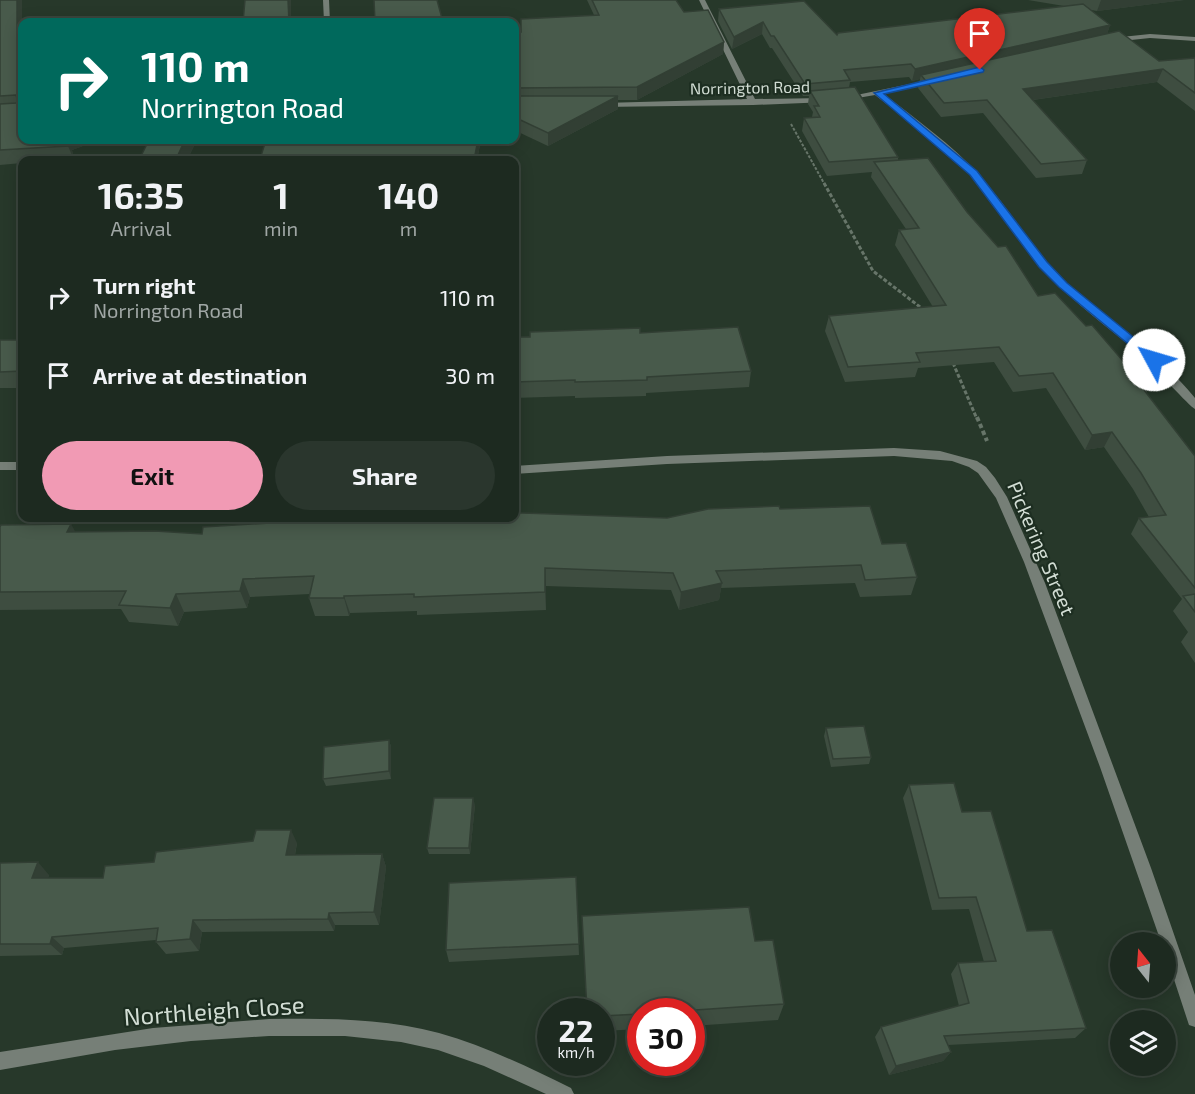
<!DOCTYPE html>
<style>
:root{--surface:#1d2a20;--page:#2a362d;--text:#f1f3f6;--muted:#a0a7a5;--line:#3b463e;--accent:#f19ab4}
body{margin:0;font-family:"Exo 2",sans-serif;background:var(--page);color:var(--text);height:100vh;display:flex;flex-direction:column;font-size:22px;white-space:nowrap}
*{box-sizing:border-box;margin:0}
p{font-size:20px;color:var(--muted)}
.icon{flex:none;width:33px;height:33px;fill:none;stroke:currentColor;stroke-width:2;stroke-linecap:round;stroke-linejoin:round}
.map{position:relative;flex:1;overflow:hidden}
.panel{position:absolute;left:18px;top:156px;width:501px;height:366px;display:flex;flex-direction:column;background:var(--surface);border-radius:12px;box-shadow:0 3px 15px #0003,0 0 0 2px var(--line)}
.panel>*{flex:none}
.top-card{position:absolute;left:18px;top:18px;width:501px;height:126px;border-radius:12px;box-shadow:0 3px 15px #0003,0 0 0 2px var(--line);background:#00695c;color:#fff;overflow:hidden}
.needle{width:39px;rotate:343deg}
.fabs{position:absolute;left:1110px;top:932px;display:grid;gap:12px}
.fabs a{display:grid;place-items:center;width:66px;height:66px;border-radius:50%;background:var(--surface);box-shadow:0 3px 15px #0003,0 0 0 2px var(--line);font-size:30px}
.speed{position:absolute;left:537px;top:998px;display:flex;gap:12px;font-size:30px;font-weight:700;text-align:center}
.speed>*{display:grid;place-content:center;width:78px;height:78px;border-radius:50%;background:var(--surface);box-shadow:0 3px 15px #0003,0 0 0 2px var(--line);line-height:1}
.speed small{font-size:15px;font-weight:400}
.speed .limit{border:9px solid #d22;background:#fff;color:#111}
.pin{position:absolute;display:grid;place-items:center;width:51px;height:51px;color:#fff;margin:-62px -26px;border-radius:50% 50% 50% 0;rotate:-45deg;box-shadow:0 0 6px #0007}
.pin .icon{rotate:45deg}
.me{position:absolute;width:66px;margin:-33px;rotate:309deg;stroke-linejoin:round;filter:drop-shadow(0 0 4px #0008)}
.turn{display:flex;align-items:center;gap:21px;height:126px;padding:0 24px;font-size:27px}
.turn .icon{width:78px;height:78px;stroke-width:2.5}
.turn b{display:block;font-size:42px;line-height:51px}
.eta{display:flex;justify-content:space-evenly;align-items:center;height:102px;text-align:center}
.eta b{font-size:36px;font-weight:700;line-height:42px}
.action{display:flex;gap:12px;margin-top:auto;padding:12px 24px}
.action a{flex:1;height:69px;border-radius:36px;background:var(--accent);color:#111;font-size:24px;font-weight:700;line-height:69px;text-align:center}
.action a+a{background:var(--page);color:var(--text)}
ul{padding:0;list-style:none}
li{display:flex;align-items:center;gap:18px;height:78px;padding:0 24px}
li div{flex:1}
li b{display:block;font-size:22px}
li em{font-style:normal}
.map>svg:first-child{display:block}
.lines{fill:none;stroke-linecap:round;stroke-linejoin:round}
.path-far2{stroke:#677569;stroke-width:2;stroke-dasharray:3 1.5;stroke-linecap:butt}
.path-far1{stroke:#677569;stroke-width:3;stroke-dasharray:4 2;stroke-linecap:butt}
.path{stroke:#677569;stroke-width:4;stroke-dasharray:4.5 3;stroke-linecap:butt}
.street{fill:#767f77;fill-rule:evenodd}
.wall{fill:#3e4d40}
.shaded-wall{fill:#323f34}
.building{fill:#485a4b;stroke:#323f34;stroke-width:1.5}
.route{fill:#1a73e8;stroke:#114b97;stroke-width:1.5}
.labels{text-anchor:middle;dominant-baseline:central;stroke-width:4.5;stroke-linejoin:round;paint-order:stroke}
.far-street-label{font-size:16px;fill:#d2ddd4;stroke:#1d2e21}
.street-label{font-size:20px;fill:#d2ddd4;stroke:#1d2e21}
.near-street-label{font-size:24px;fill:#d2ddd4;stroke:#1d2e21}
</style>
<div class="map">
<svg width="1195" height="1094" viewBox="0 0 1195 1094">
<rect width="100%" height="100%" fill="#27382a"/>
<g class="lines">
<!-- path-far2 -->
<path class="path-far2" d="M791,124L825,185"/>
<!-- path-far1 -->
<path class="path-far1" d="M824,183L873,271L924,310
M953,363L977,419"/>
<!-- path -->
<path class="path" d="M977,417L987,441"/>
<!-- street -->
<path class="street" d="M323,0H329L330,22H324Z
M699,0H705L755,99L825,98H828V102L753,105L600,107L599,105L603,103L747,99Z
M1150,34L1195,37V41L1150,38L1112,42L1108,40L1112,38Z
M934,79H937V83L883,93C916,120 952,144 980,176C1011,210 1033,251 1066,282C1108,323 1158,352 1195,398V409C1189,406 1156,369 1147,361C1118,334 1085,312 1057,284C1025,252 1003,211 972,177C944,146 908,121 875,95L846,100L842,98Z
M894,448L940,451L977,461L986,467L995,478L1007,497L1045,583L1151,868L1195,995V1027L1189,1025L1187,1019L1166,955V942H1161L1100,767L1024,562L996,498L978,473L969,467L952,461L894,456L667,464L514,474V466L667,456Z
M0,462H22V470H0Z
M269,1019C326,1018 383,1018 439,1033C485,1046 528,1067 571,1088L574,1094H546L484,1066L438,1050L401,1042L345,1036H269L191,1041L115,1050L0,1070V1052L153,1028Z"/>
</g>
<!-- wall -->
<path class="wall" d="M0,0H22V140H99L72,150L74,160H22V163L0,165Z
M587,0H676L684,12L724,42L723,54L637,100H618V109L548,146L514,130V33L521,32L594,15Z
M1028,0H1184L1097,11L1091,10L1110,25L1107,34L1159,61L1195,58V111L1157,82L1033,100L1087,160L1082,174L1036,178L983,113L941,117L918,88L920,79L912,81L909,77L850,82L849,88L898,157V160L967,212L1038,296L1148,390L1146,393L1195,456V663L1181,642L1188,632L1173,611L1182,599L1131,534L1139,518L1149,517L1133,489L1104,447L1085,450L1046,388L1013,392L994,362L918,368L915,377L845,382L825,331L829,316L933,307L895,245L899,230L906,229L871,177L872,172L827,176L802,131L804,118L812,117L813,112L808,104L809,96H803L772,48H770L762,34L732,49L718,21L719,9L837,35L1064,6Z
M149,140H197L187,160H141L140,158Z
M481,140L477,160H261L260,159Z
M640,333L751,371L749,387L646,393V396L575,398V396L514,398V337Z
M0,340H22V388H0Z
M780,509L882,544L917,577L911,595L860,597L855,583L721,588L719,600L679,610L671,590L546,586V610L417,615V611L350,613L349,616H315L309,598L310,594L250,597L247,608L184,612L178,626L129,622L121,609L0,610V527L75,532L202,534L667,518Z
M826,728L871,757L869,764L831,767L824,736Z
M389,740L391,747V779L326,786L323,779Z
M909,785L962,812L1027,931L1086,1028L1075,1038L948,1045L951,1052L943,1061L889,1075L875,1037L881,1027L959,1006L951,974L958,963L984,962L969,909L932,910L903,798Z
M475,805L470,854H429L427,848Z
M297,843L295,855L382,854L386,867L379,925H335L334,931L202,932L199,951L166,954L156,942V940L64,948L62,955L0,956V863L49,875L48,878H103L154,862Z
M576,877L579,955L449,962L446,950Z
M755,941L784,1004L778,1020L692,1026V1011H640V1029L602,1031V1011Z"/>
<!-- shaded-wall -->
<path class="shaded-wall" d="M17,0H22V63L17,50Z
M288,0H291V22H289Z
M1101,0H1184L1097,11Z
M763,22L762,34L732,49L734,37Z
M1110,25L1106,37L921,75L920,79L912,81L915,69Z
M724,42L723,54L637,100V87Z
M1163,69L1157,82L1018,102L1023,89Z
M618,96V109L548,146V133Z
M67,140H99L72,150L74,160L68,146Z
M185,140H197L187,160H178L177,157Z
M478,140H481L477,160H474Z
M1112,432L1104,447L1085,450L1092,435Z
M71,524L81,542L67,532Z
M545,568L546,586V610L545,592Z
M243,579L250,597L247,608L240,591Z
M722,583L719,600L679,610L681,592Z
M176,594L184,612L178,626L170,608Z
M344,596L350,613L349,616L344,598Z
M389,740L391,747V779L389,771Z
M473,798L475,805L470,854L469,848Z
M291,830L297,843L292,868L286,855Z
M382,854L386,867L379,925L374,912Z
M38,862L49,875L44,891L32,878Z
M329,913L335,925L334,931L328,919Z
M193,920L202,932L199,951L190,939Z
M52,937L64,948L62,955L50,944Z
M951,1052L943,1061L889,1075L896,1066Z"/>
<!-- building -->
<path class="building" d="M0,0H17V50H22V140H67L68,146L0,150V104L16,103L18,101L16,95L0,96Z
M245,0H288L289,22H243Z
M374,0H437L443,22H375Z
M592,0H676L684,12L708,10L724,42L637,87L514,88V33L521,32V19L599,15Z
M804,1L837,35L838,33L1083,4L1110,25L915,69L911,64L844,70L850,80L805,84L774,36H771L763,22L734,37L719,9Z
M1119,31L1159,61L1195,58V93L1163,69L1023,89L1087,160L1041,164L987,100L944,103L921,75Z
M855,87L898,157L829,162L804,118L820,117L814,106H819L810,91Z
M514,96H618L548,133L514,117Z
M149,140H185L177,157L140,158Z
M266,140H478L474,160H300V158L260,159Z
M928,158L967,212L998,247L1006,246L1038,296L1055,293L1086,326L1092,325L1148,390H1144L1195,456V588L1139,518L1166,515L1141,473L1112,432L1092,435L1053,373L1019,376L999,347L916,353L920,362L848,367L829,316L946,305L899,230L919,228L874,162Z
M738,327L751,371L647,377V380L575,382V380L514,382V337H530V332L640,328V333Z
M0,340H22V371L0,372Z
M779,506L780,509L870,506L882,544L906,543L917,577L865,580L861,565L716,571L722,583L681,592L673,573L545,568V592L414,597V594L344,596V598H309L314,576L243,579L240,591L176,594L170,608L119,605L126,591L0,592V527L1,525L71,524L67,532L155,531L202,534L203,527L354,518H514V513H523L667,518L708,509Z
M1195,594V612L1183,596Z
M864,726L871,757L833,759L826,728Z
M389,740V771L323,779L324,747Z
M954,783L962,812L991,811L1027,931L1052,930L1086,1028L944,1036L951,1052L896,1066L881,1027L969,1003L958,963L996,961L976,897L939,898L909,785Z
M434,798H473L469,848H427Z
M256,830H291L286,855L382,854L374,912L329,913L328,919L193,920L190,939L156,942L158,928L52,937L50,944H0V863L38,862L32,878H103L105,866L154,862L156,852L253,841Z
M576,877L579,944L446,950L449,883Z
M749,907L755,941L773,940L784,1004L681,1011H640V1014L602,1016V1011H587L582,916Z"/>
<!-- route -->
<path class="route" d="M980,67L984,70L983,72L884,94L977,171L1047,262L1067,283L1158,357V362H1150L1059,287L1039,267L970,175L874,93Z"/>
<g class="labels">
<!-- far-street labels -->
<g class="far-street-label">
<text transform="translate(750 87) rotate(-1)">Norrington Road</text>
</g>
<!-- street labels -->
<g class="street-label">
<text transform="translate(1042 548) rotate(67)">Pickering Street</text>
</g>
<!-- near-street labels -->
<g class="near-street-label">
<text transform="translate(214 1010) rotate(-4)">Northleigh Close</text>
</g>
</g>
</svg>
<div class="fabs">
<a><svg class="needle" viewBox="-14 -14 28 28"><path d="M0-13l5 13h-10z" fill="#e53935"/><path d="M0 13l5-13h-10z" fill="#a0a7a5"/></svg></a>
<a><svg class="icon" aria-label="layers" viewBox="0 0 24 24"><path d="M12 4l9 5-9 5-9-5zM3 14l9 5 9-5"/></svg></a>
</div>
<div class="speed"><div>22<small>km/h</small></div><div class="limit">30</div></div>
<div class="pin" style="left:980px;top:70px;background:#d93025"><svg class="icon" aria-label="arrive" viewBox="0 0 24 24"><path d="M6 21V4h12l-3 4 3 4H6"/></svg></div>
<svg class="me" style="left:1154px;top:360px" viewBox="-20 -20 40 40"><circle r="19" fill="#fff"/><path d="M0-13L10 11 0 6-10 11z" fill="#1a73e8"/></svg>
<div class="top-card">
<div class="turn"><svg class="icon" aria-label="right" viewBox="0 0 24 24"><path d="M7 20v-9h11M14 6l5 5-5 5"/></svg><div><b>110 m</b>Norrington Road</div></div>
</div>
<section class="panel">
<div class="eta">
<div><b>16:35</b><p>Arrival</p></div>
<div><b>1</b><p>min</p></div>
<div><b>140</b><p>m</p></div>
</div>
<ul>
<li><svg class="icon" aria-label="right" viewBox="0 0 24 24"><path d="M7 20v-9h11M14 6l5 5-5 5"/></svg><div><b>Turn right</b><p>Norrington Road</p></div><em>110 m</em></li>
<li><svg class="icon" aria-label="arrive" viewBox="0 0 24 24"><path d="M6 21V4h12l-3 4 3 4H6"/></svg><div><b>Arrive at destination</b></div><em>30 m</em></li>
</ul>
<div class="action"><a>Exit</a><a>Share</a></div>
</section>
</div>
